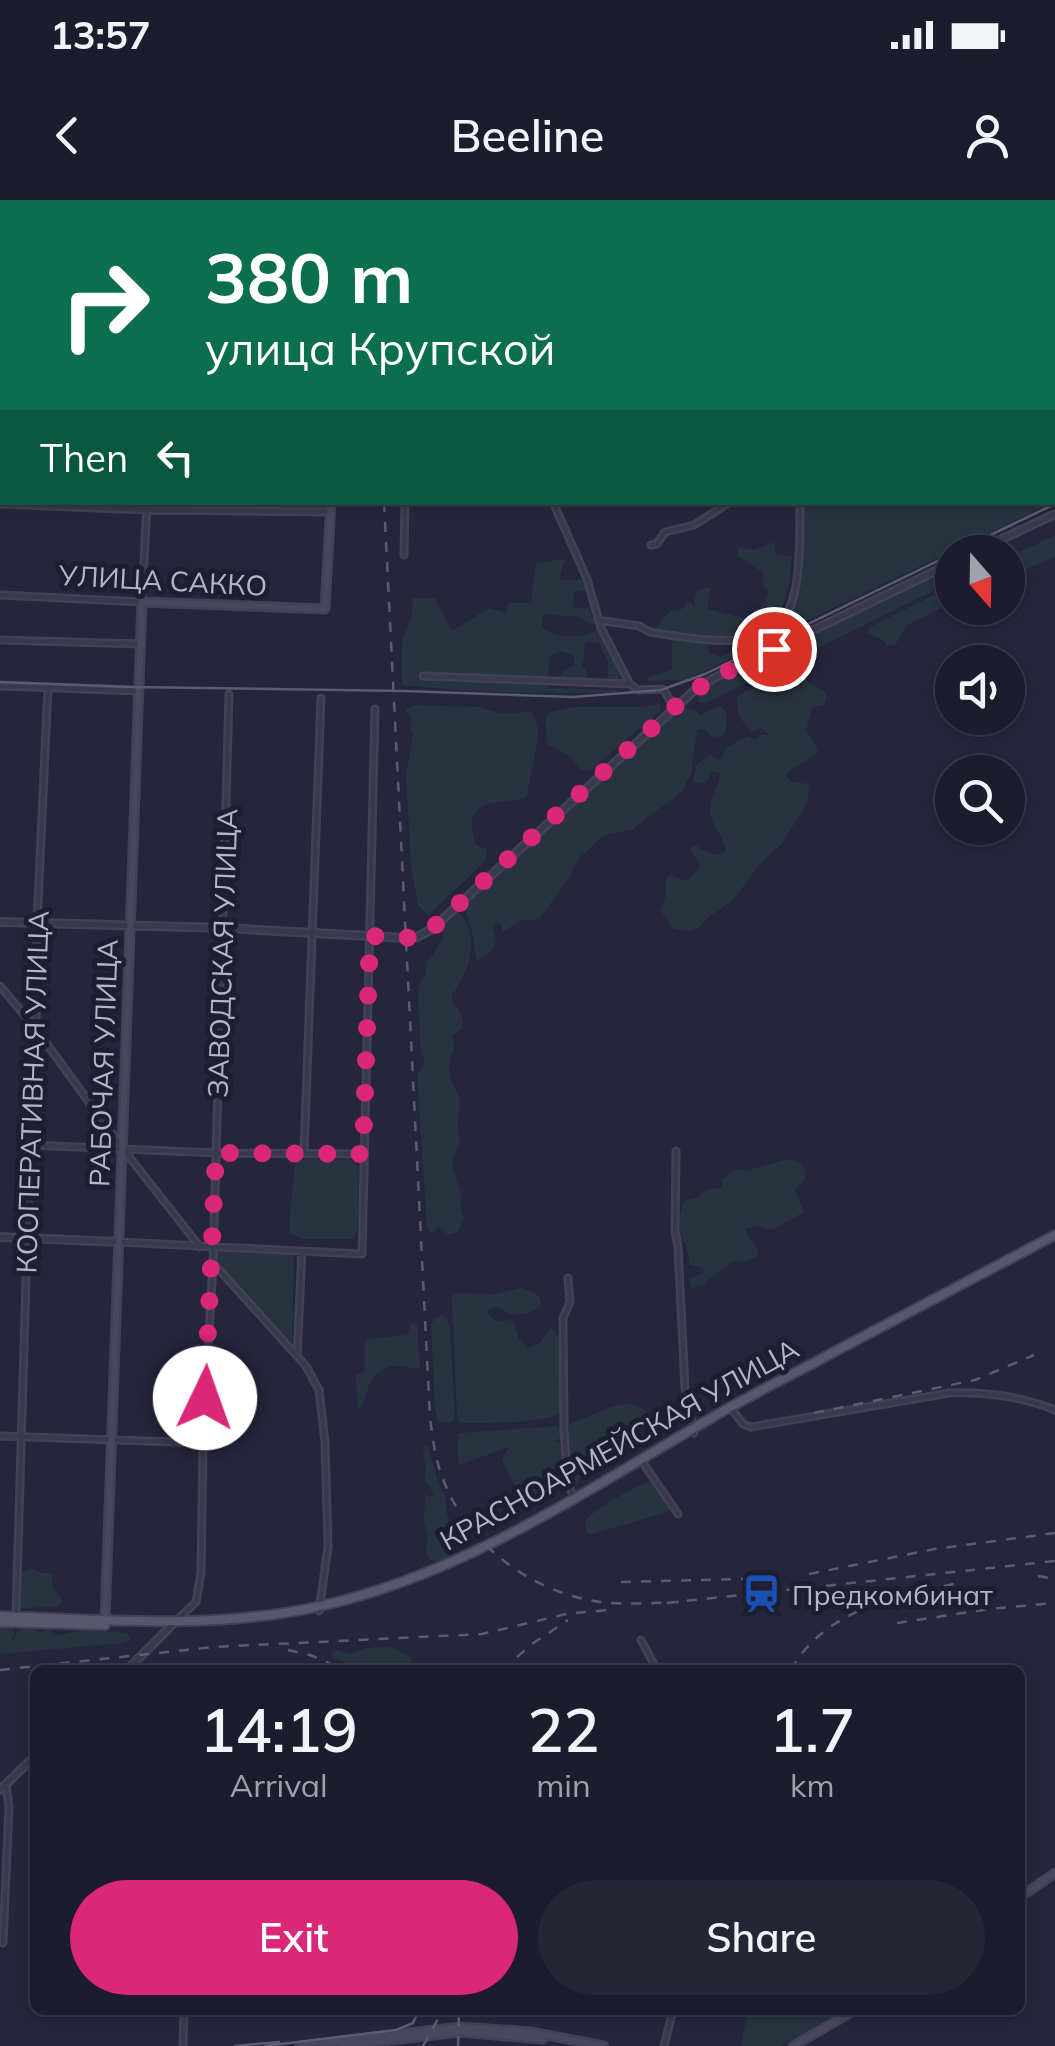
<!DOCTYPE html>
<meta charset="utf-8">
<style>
:root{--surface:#1c1c2e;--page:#252536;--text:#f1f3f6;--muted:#a0a1aa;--line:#3a3a4a;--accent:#db2777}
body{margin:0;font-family:Mulish,sans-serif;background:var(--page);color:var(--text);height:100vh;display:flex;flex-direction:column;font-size:38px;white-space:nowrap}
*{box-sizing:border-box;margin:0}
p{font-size:32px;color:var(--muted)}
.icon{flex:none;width:55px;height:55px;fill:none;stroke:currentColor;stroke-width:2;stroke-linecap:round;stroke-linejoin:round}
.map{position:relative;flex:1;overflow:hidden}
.details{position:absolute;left:30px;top:1465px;width:995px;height:350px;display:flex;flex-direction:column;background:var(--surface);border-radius:15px;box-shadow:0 2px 8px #0004,0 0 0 2px var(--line)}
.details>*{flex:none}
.banner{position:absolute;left:0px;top:0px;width:1055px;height:305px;box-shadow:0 2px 8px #0004,0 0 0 2px var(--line);background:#0b6e4f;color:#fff;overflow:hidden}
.needle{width:65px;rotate:160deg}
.buttons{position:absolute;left:935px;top:335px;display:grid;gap:20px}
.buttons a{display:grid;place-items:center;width:90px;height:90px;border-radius:50%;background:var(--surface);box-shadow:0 2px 8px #0004,0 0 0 2px var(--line);font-size:50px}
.pin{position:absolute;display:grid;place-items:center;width:85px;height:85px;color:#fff;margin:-42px;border:5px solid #fff;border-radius:50%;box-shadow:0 2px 10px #0007}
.me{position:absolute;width:110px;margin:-55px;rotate:3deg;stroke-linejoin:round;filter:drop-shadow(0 0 8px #0008)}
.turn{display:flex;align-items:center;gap:35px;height:210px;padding:0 40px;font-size:45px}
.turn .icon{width:130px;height:130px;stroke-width:2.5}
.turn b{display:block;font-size:70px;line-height:85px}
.then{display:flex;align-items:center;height:95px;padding:0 40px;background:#0003;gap:20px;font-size:38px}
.eta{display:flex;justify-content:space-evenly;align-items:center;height:170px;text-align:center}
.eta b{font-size:60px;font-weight:600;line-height:70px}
.primary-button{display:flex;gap:20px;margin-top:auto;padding:20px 40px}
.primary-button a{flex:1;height:115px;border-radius:60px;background:var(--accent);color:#fff;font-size:40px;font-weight:600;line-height:115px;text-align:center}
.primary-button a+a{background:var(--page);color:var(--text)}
.status{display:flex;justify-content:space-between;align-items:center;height:70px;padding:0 50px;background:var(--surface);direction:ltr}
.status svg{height:28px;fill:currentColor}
header{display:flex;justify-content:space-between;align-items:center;height:130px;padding:0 40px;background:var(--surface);font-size:45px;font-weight:600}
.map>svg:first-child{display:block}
.green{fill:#27333e}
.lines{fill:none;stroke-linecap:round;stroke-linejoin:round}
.minor-casing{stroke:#424256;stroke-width:9}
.tertiary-casing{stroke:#424256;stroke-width:10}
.secondary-casing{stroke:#424256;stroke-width:11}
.primary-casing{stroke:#424256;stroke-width:12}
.minor{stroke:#39394d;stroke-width:4}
.tertiary{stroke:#39394d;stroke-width:5}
.secondary{stroke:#474760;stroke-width:6}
.primary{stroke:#57586d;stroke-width:8}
.tram{stroke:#5b5c74;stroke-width:2.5}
.rail{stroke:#5b5c74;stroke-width:2.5;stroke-dasharray:10 10;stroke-linecap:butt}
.route{stroke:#db2777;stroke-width:18;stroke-dasharray:0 32.4}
.labels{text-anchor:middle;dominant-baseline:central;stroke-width:10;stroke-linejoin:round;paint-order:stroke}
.street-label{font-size:28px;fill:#b5b5c8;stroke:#1e1e32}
.poi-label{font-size:28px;fill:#b5b5c8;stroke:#1e1e32;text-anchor:start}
</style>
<div class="status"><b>13:57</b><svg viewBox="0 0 49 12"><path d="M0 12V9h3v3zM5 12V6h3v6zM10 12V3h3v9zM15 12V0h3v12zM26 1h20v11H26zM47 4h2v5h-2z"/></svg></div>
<header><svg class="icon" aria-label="back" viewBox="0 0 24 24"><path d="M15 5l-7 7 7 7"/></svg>Beeline<svg class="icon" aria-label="person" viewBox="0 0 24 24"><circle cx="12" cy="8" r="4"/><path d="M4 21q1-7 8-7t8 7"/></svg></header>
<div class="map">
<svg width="1055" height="1846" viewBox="0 0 1055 1846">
<rect width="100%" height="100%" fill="#25263d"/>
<!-- green -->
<path class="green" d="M618,0H1055V218H1053L1052,2H619Z
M802,303H1051L778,435C804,396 800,348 802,303Z
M1055,335V357L1029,368L1008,383V358Z
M774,342L776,354L792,356L790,382L773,434L768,437L756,426L755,415L765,402L769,390L763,386V373L737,355L739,347L754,350Z
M565,359L559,380H584L586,391L574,392L573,408H589L595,423L591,425L580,417L543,414L542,428C556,439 584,439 598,429L623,474L620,475L617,482L608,481V461L599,443L585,442L584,460L581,467L586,469L587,481H556L565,470L574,465L575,457L562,451L549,456L548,488L619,490L618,492C546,494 473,493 402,485V442L412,413L413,398H435L452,431L489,408L506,413L508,403H531L536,363Z
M952,364V382L706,503L698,502L697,494C706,485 730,470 743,468C748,467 754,468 759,466L761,458Z
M952,386V403L907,425L895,445L887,446L883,440L868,434V430L872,426Z
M705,387L711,388L707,409L747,419L753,431V437L732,439L655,429L670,411L682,409L689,401L695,408L694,401L697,391Z
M675,437L708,440L709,453L721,457L734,450L733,444L757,440L759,442L754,448L685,480L648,481L647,478L672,470V440Z
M793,468H798L810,484L823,490L827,495L824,505L812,508L806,531L818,549L816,554L787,573V577L791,581L807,584L809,588L808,602L781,645L764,659L733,700L709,717L700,727L689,731L674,729L660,710L665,699L666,678L671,675L686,681L699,669L700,665L691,651L693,646L696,645C705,653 715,657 726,651C723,634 711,624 710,613C709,596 720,587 720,573L713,571L705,583L695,584L693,581L696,565L710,555L720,561L727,547L747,536L755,540L759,535H770L761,528L752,532C742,524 735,510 737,497L759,483Z
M657,504L661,505L660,511L590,571L582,570L569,556L547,544L545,518L549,513L572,507H641Z
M415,505L478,507L500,513L531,512C548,532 528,569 528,594L524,599C489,603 461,601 476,645L487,649L486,661L428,715L418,705L411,667L406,575L413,534L410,526L412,519L405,510Z
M679,506L695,510L700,515L720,506L727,512L726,531L723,536L713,537L702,528L697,530L691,574L682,591L632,630L609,634L602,637L578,659L570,677L539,719L519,721L502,733L501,724L495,723L493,728C499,746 495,751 479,760L476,759L472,731L463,704Z
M457,711C483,733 469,774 451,796C455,808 465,815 463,828L452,836C457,853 450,853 449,867C448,881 457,886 459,898C461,913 454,921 460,938L452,964L462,998L460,1005L464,1019L457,1032L448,1035L439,1027L432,1033L427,1028L417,875L425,862L421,853L418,794L419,787L426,773L425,763L434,754L444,735C439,724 448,717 457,711Z
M301,959L350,960L356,962L359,970L357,1030L354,1039H303L291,1034L289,1026L295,966L296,962Z
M788,959L798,961L805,968V979L795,989L804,1012L772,1030L759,1026L746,1029V1033L758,1050L757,1057L745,1062L734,1061C723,1069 712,1075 704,1085L691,1088L690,1078L703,1073L704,1070L702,1067L690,1065L686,1044L678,1035L679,1019L684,1001L696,998L708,989L723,988L721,980L736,969L746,971Z
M216,1050L294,1054L292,1144L216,1062Z
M522,1087L539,1096L541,1104C534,1113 521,1117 509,1113C501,1111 503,1105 493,1107C490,1108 488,1111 486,1112L496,1121L513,1120L519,1139L528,1148L541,1142L550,1128L556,1132L559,1142L561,1213C542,1224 483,1223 460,1223L457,1218L452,1096L457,1093L496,1094Z
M441,1115L447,1118L450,1128L455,1216L453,1222L448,1223L438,1221L435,1210L431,1125L435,1118Z
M411,1123L417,1124L420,1167L414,1169C400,1162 378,1166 371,1181C365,1192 367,1203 358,1210L356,1175L365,1171V1141L371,1138L408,1135Z
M628,1203L646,1210L652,1216L651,1220L637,1222C628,1243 605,1272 581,1276L576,1287L573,1288L570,1283L569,1224L611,1207Z
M556,1226L560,1230L561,1238L554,1242L560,1243L562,1248L564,1283L562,1287L528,1298L522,1297L508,1274L502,1259L509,1247L462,1264L458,1263V1235L460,1233Z
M426,1245L429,1248L438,1282L446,1300V1310L455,1349L452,1355L438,1362L430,1359L426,1352L428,1336L424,1323L425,1295L434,1297L430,1287L424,1280L426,1269L423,1251Z
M648,1282L656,1286L670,1305L668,1312L592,1334L586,1332C585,1325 583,1323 589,1317C596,1309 637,1285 648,1282Z
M31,1368L41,1373H52L53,1388L62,1400L60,1405L53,1407L23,1408L20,1405V1374Z
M0,1427L13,1429L15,1434L11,1439L13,1440L18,1431L29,1427L40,1432L49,1429L58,1436C78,1428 104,1431 127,1433L130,1438L129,1441L123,1443L0,1454Z
M391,1447C401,1451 413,1457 415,1470H359L334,1458L331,1454L336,1450L351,1454L365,1448Z
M748,1810H845L782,1846H741Z"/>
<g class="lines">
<defs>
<path id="minor" d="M614,0L615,2
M250,2L251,0
M0,159H2
M553,302L587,379L601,428L630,484L638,490L663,489L675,508
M0,304L146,310L330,312
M651,345L657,344L665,332L694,325L730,302
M404,355L405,302
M0,395L142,402L147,302
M598,420L639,426L650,432C675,436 741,448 761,434L773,448
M0,440L141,444
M767,440C805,411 799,346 800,302
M423,476L630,484
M0,486L139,491
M0,786L36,829L123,949L200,1047
M30,945L216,953L363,954
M676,951L675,1030L678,1047L685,1188L694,1233
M304,953L321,498
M119,1042L362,1054L375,509
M213,1063L306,1166L319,1190L325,1242L328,1347L319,1411
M568,1078L570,1102L563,1118L564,1230L568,1284L574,1298
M297,1156L302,1051
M730,1207L743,1224L751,1227L949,1193C985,1192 1021,1196 1055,1210
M0,1236L203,1243
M643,1263L678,1314
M16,1416L30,945L36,829L37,723L48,487
M177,1420L196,1402L201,1373L203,1243L213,1063L229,494
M641,1440L657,1470
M3,1743L9,1607L6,1585
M183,1846L184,1810
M664,1846L673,1810"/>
<path id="tertiary" d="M975,352L1055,314
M0,722L223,728L405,738L417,737L432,729L697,488L716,477L952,363
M0,1037L119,1042
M127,1470L174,1423
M0,1590L35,1556"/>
<path id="secondary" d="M377,2V0
M0,208H2
M105,1421L142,402L325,409L331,302
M1020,1697L1055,1673
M300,1846L460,1827L531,1832L604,1846
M341,1846L460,1832L543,1839
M793,1846L855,1810"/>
<path id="primary" d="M0,1416C108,1420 219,1430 325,1405C468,1372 588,1289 713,1217C752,1194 794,1174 834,1152C908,1113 981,1074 1055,1035
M0,1422L105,1425"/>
</defs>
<!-- minor casing -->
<use href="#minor" class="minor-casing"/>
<!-- tertiary casing -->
<use href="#tertiary" class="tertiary-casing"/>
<!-- secondary casing -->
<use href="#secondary" class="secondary-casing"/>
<!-- primary casing -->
<use href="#primary" class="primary-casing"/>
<!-- minor -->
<use href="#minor" class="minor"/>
<!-- tertiary -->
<use href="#tertiary" class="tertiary"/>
<!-- secondary -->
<use href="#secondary" class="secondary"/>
<!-- primary -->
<use href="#primary" class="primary"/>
<!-- tram -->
<path class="tram" d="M955,352L1055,304
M0,482L135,487L404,491L573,497L661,490L705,474L952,354
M235,1846L279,1842
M265,1846L396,1830L413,1823L419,1810"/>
<!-- rail -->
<path class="rail" d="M402,2L403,0
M384,302L430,1218C433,1239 435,1259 443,1279C467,1344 531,1393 601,1402C626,1405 653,1403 679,1402
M814,1213L975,1180L1034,1155
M809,1374L935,1349L1055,1333
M1038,1376L1055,1379
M621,1382L778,1378
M667,1403L1055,1361
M897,1423L989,1409L1055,1403
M288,1450L310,1455L345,1470
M0,1470L214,1447L482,1434L566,1414L608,1410
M502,1470L532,1444L568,1420
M791,1470C825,1408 900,1396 963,1382
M423,1846L443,1810
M458,1846L459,1810"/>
</g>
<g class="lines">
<!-- route -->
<path class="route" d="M205,1198L216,953L363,954L370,736L414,738L428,732L689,494L716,477L774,449"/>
</g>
<!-- icons -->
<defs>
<symbol id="station-bare" viewBox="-9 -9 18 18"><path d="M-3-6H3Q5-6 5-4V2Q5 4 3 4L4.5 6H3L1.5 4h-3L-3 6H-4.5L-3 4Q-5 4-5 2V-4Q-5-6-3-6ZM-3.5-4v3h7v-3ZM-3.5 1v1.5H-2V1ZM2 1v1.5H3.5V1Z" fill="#1a4fb4" stroke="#1e1e32" stroke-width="2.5" paint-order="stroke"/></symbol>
</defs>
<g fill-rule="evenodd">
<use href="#station-bare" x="734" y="1366" width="55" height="55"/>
</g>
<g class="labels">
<!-- street labels -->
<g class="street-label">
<text transform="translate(163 380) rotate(3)">УЛИЦА САККО</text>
<text transform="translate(222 753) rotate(-88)">ЗАВОДСКАЯ УЛИЦА</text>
<text transform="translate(103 863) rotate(-88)">РАБОЧАЯ УЛИЦА</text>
<text transform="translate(32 892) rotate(-88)">КООПЕРАТИВНАЯ УЛИЦА</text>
<text transform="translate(619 1244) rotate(-29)">КРАСНОАРМЕЙСКАЯ УЛИЦА</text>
</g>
<!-- poi labels -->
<g class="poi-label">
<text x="792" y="1394">Предкомбинат</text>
</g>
</g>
</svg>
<div class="buttons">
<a><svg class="needle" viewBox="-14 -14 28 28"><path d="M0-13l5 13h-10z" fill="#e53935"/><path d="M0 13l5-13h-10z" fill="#a0a1aa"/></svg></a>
<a><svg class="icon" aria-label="sound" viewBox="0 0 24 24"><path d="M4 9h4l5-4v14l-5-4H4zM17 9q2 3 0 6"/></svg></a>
<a><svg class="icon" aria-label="search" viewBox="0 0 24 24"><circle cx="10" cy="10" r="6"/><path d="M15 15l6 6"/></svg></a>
</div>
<div class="pin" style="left:774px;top:449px;background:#d93025"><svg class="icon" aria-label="arrive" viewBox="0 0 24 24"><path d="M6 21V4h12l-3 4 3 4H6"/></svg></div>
<svg class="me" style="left:205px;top:1198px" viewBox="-20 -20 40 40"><circle r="19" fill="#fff"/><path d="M0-13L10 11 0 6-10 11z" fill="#db2777"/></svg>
<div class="banner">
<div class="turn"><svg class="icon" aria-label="right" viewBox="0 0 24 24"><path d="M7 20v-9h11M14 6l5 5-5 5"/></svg><div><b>380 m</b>улица Крупской</div></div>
<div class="then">Then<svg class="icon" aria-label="left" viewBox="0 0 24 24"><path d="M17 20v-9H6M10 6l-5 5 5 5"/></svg></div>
</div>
<section class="details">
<div class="eta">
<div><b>14:19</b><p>Arrival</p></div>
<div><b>22</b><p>min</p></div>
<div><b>1.7</b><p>km</p></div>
</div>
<div class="primary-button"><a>Exit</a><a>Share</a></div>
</section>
</div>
